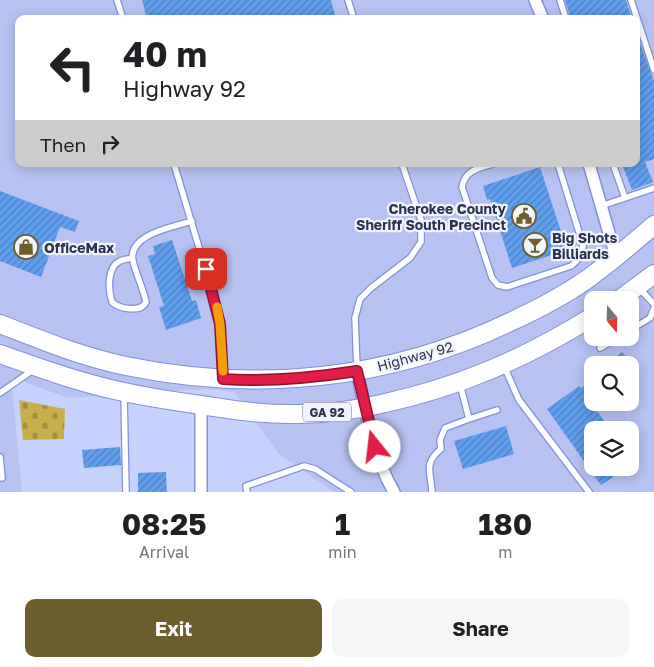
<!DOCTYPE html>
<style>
:root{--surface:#fff;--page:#f6f6f6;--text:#202124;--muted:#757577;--accent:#6c5f2c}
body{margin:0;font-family:"Golos Text",sans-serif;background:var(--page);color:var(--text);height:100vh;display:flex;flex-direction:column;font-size:19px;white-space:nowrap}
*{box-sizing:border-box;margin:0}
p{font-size:16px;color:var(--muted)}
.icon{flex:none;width:28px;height:28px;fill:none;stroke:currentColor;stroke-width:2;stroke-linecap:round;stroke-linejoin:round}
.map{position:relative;height:492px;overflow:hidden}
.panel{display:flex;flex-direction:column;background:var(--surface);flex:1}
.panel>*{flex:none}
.banner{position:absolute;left:15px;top:15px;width:625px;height:152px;border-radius:10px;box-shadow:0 2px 12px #0003;background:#fff;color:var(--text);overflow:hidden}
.needle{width:32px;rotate:161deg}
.buttons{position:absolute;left:584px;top:291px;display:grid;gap:10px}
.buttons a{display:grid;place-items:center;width:55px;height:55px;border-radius:10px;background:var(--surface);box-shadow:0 2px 12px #0003;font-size:25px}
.pin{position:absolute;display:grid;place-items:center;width:42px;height:42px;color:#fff;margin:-21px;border-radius:10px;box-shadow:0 2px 8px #0006}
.me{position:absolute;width:55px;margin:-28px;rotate:344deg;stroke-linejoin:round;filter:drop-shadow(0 0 4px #0008)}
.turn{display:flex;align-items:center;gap:18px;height:105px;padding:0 25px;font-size:22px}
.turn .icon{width:65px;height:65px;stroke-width:2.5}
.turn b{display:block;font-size:35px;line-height:42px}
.then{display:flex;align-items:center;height:48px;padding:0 25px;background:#0003;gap:10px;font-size:19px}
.eta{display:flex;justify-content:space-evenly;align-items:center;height:85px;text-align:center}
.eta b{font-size:30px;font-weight:700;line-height:35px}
.cta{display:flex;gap:10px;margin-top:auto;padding:10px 25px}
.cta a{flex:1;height:58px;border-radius:10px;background:var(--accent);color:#fff;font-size:20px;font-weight:700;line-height:58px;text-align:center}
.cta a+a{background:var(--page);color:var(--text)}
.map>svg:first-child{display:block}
.built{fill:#b7c2f2;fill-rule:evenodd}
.cemetery{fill:url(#cemetery-stones)}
.building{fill:url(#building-hatch)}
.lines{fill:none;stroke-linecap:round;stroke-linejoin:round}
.lane-casing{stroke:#8390d6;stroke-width:8}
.street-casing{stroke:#8390d6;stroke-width:14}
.primary-casing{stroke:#8390d6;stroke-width:20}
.lane{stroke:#fff;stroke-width:5.5}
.street{stroke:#fff;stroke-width:11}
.primary{stroke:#fff;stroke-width:18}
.route-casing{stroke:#92132f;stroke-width:12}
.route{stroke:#e11d48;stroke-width:9}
.slow{stroke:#f59e0b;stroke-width:9}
.labels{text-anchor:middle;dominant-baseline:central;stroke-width:4.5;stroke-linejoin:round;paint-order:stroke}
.shield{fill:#f2f4fc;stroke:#686c84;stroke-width:1}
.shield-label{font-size:12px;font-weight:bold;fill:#2d3250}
.poi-label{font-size:14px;font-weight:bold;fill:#2d3250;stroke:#f2f4fc;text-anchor:start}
.street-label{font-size:14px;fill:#2d3250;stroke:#f2f4fc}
</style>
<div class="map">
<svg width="654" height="492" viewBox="0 0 654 492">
<defs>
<pattern id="cemetery-stones" width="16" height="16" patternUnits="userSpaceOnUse" patternTransform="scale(1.25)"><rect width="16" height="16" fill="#c9af4b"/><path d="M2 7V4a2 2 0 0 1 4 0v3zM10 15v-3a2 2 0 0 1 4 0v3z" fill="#a48f41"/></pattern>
<pattern id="building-hatch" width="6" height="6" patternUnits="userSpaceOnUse" patternTransform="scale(1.25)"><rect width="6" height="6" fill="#5f9fee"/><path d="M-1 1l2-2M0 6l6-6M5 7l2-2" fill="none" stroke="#4f82c3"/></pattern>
</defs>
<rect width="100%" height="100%" fill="#c7d1fd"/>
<!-- built -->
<path class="built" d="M0,0H654V492H334L279,454L234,392L207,389L68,398L11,377L22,492H0ZM19,19H636V164H19ZM592,300H630V338H592ZM592,365H630V402H592ZM592,430H630V468H592Z"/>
<!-- cemetery -->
<path class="cemetery" d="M19,400L65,409L64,439L23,440Z"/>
<!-- building -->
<path class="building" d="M142,0H331L336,19H147Z
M565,0H626L632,19H571Z
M636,33L654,81V159L645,162L653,182L632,190L622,164H636Z
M540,167L567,250L512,268L490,199L487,200L483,186Z
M0,191L79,221L75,232L60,227L41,277L0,261Z
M172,240L192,301L196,300L201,318L166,330L159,307L164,306L148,256L155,254L153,246Z
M622,352L634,365H607Z
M592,378V404L611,430H592V468H626L601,485L547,409L579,386L581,388Z
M506,426L514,454L463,469L454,441Z
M120,447L121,465L84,468L82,450Z
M166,472L167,492H138V473Z"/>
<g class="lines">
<defs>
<path id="lane" d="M117,0L123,19
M348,0L354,19
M560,0L566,19
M631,0L654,70
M174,164L215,301L220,324L223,377
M493,164C479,168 465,170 462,187L492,278L498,285L507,287L571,266C579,260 582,255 583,245L558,164
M613,164L625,198
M601,206L654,188
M132,258C129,259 124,259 120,261C107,267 108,290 112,302C119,309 141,313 146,302C143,288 136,274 133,261C127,234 174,227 192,221
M639,288L654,304
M630,330L650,318L654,308
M600,348L618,338
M504,366L519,400L589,492
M357,368L355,318L360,299L371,288L410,258L421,242V220L402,164
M0,393L33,370
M124,394L126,492
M469,419L497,410
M0,457L2,478
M247,492L246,486L304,466L315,469L351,492
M432,492C431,472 423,464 441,449L440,440L445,428L469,419L460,384"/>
<path id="street" d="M535,0L543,19
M589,164L616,257
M357,371C366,412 373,456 394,492
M201,405V492"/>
<path id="primary" d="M619,300L654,274
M0,324C41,340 82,357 126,366C257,393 389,380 510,322C536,310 563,296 586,280C610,263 632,244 654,225
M0,354C39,368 78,382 119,391C146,397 173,401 201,405C233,410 265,415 298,414C326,414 354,410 381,404C459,387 524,359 592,317"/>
</defs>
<!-- lane casing -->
<use href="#lane" class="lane-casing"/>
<!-- street casing -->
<use href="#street" class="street-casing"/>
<!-- primary casing -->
<use href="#primary" class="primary-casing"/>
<!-- lane -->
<use href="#lane" class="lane"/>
<!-- street -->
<use href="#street" class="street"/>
<!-- primary -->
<use href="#primary" class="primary"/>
</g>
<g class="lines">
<defs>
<path id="route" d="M206,269L220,324L223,379C268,382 312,378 357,371L375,447"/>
</defs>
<!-- route casing -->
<use href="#route" class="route-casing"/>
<!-- route -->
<use href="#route" class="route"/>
<!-- slow -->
<path class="slow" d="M217,307L220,324L223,371"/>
</g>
<!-- icons -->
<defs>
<symbol id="civic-ring" viewBox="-11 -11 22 22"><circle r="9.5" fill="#f2f4fc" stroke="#6c5f2c" stroke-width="1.5"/><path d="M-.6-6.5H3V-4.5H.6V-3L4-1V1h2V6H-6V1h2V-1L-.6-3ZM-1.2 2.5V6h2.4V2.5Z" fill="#6c5f2c"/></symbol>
<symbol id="bar-ring" viewBox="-11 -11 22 22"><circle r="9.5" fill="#f2f4fc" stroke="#6c5f2c" stroke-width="1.5"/><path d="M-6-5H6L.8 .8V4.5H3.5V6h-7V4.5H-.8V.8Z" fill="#6c5f2c"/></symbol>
<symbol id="shop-ring" viewBox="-11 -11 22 22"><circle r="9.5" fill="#f2f4fc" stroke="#6c5f2c" stroke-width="1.5"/><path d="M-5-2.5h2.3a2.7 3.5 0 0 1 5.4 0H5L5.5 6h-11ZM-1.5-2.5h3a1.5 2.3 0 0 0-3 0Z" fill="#6c5f2c"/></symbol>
</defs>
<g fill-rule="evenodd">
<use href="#civic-ring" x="510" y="202" width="28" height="28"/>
<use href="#bar-ring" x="521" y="231" width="28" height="28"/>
<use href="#shop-ring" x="12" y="233" width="28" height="28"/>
</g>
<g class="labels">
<!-- shield labels -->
<rect class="shield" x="303" y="402.5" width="48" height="19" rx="4"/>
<g class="shield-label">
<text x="327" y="412">GA 92</text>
</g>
<!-- poi labels -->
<g class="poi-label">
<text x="506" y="208" text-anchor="end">Cherokee County<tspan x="506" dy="16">Sheriff South Precinct</tspan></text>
<text x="552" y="237">Big Shots<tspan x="552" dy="16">Billiards</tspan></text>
<text x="44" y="247">OfficeMax</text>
</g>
<!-- street labels -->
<g class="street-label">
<text transform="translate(415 356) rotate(-15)">Highway 92</text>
</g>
</g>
</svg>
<div class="buttons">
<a><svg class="needle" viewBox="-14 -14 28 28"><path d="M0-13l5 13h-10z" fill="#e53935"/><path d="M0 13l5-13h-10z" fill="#757577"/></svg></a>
<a><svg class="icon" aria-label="search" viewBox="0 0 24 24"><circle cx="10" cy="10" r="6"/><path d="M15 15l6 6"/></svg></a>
<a><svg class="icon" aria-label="layers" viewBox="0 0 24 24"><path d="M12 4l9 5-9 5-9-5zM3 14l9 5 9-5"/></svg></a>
</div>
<div class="pin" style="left:206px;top:269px;background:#d93025"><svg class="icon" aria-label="arrive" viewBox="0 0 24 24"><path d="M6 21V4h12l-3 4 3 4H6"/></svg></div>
<svg class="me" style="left:375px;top:447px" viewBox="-20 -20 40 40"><circle r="19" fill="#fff"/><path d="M0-13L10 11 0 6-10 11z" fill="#e11d48"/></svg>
<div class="banner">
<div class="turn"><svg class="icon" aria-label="left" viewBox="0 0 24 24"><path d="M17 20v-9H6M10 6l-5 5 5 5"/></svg><div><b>40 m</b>Highway 92</div></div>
<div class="then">Then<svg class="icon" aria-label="right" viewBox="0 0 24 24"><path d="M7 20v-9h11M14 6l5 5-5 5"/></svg></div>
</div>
</div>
<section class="panel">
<div class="eta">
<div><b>08:25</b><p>Arrival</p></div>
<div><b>1</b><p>min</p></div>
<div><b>180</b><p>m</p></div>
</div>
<div class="cta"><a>Exit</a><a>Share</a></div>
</section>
